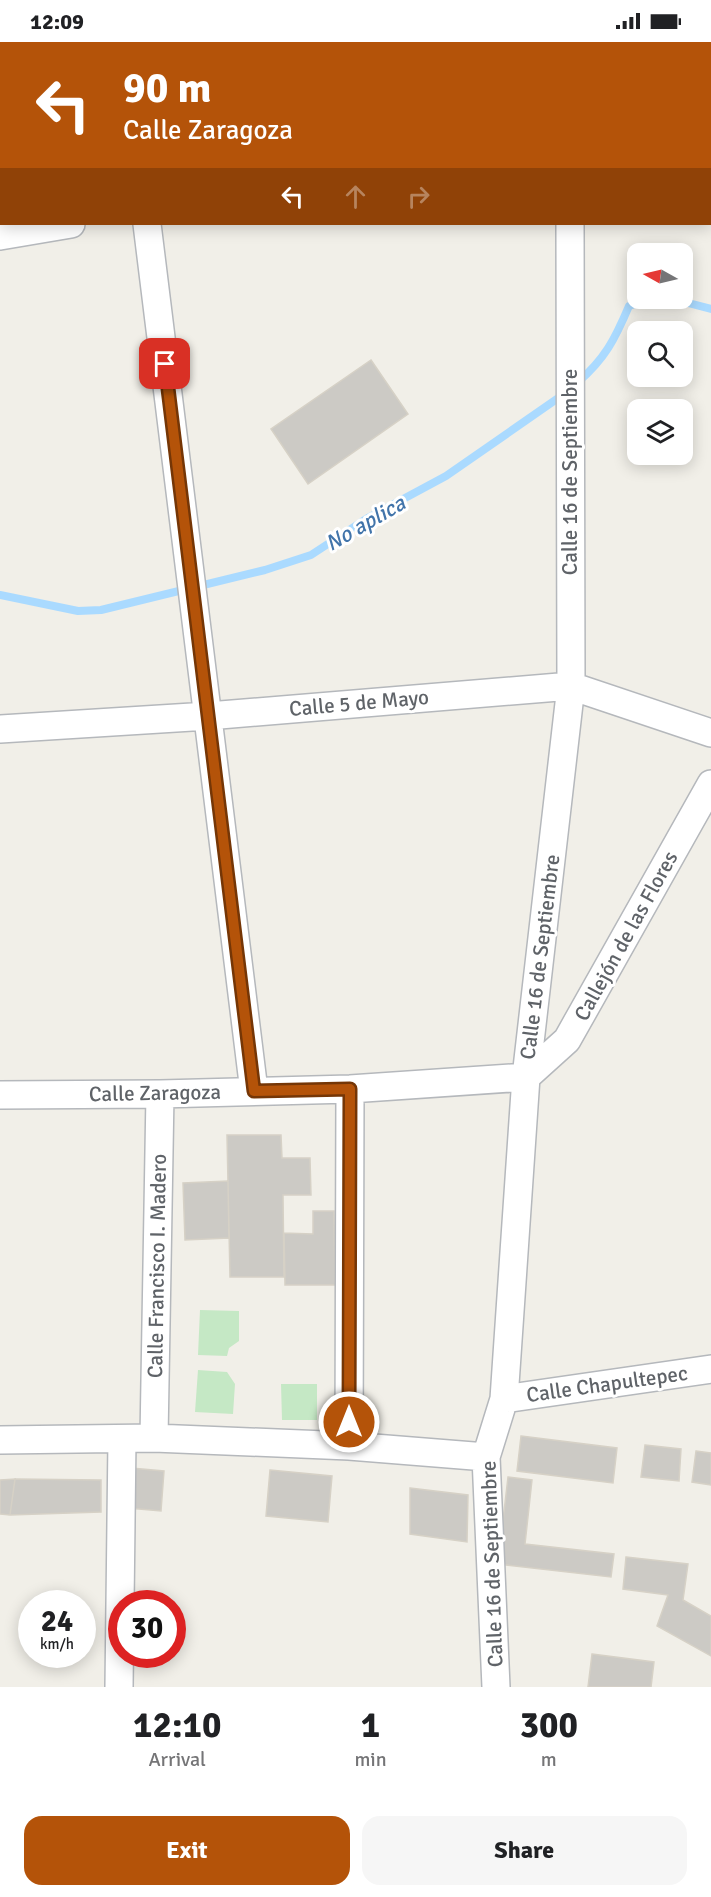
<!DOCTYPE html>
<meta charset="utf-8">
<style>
:root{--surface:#fff;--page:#f6f6f6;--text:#202124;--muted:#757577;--accent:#b45309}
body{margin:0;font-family:Signika,sans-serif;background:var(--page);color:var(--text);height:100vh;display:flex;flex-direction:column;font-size:22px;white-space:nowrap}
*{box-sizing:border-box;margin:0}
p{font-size:20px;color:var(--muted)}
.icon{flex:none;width:33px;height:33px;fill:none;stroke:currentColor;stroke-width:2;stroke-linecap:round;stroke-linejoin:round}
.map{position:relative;height:1645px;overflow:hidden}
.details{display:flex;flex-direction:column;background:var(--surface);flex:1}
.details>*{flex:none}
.guide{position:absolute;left:0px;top:0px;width:711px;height:183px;box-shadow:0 3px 15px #0003;background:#b45309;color:#fff;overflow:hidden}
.needle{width:39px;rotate:278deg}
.controls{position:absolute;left:627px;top:201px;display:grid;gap:12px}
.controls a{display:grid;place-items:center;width:66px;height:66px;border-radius:12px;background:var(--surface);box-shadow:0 3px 15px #0003;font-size:30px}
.speed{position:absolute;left:18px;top:1548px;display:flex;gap:12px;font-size:30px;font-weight:700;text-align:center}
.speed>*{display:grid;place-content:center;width:78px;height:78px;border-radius:50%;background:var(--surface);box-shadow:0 3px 15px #0003;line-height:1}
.speed small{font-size:15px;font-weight:400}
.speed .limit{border:9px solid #d22;background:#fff;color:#111}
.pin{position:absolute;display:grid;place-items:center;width:51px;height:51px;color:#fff;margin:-26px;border-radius:12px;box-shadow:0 3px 9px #0006}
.me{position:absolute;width:66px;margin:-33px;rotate:0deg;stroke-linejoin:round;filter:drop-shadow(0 0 4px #0008)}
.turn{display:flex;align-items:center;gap:21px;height:126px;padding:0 24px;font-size:27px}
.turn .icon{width:78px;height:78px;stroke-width:2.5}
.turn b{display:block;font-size:42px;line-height:51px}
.lanes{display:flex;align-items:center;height:57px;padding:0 24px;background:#0003;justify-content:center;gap:30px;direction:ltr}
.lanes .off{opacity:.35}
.eta{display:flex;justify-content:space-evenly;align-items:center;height:102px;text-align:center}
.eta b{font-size:36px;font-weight:700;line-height:42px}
.action{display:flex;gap:12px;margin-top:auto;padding:12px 24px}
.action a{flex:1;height:69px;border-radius:18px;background:var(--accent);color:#fff;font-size:24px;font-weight:700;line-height:69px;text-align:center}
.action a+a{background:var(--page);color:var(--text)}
.status{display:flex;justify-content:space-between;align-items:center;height:42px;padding:0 30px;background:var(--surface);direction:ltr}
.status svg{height:16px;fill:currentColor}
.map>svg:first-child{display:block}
.green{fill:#c5e8c5}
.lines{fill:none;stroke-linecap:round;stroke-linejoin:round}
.stream{stroke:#aadaff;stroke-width:8}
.building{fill:#cccac5;stroke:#d6d1c6;stroke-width:1.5}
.minor-casing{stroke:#b5b8bc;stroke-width:30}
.minor{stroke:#fff;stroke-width:27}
.route-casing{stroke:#753606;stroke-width:15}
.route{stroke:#b45309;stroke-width:10}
.labels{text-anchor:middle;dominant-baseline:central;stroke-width:6;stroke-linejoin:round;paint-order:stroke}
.street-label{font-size:21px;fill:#5f6368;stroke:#fff}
.water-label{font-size:22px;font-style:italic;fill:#4174aa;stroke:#fff}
</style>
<div class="status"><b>12:09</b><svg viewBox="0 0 49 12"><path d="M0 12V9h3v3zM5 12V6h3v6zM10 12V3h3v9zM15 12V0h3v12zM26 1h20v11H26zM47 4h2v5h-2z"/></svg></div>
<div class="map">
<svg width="711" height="1645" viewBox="0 0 711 1645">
<rect width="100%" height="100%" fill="#f1efe8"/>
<!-- green -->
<path class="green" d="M200,1268L239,1269V1299L229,1306L227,1314L198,1313Z
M198,1328L227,1330L235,1342L233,1372L195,1370Z
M281,1342H317V1378H282Z"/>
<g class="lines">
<!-- stream -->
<path class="stream" d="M669,256L711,267
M577,341C605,317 615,297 629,264L646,258L661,256
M0,553L78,569L101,568L265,528L311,513L366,477L446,434L564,352"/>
</g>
<!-- building -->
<path class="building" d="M371,318L408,372L308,442L271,387Z
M227,1093H281L282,1116H310L311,1153H283L284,1235H230Z
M228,1139L229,1196L185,1198L183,1141Z
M313,1169H334L335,1243H285L284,1191L313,1192Z
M521,1394L617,1406L613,1441L517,1429Z
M645,1403L681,1407L679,1439L641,1435Z
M696,1409L711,1411V1443L692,1440Z
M131,1426L164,1429L161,1469L128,1466Z
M270,1428L332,1434L328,1480L266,1474Z
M508,1435L532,1438L525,1502L614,1512L611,1535L498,1522Z
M15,1437L101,1438V1470L10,1473Z
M15,1437L10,1473L0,1472V1438Z
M410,1446L468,1453L467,1500L410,1492Z
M626,1515L688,1522L683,1558L711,1574V1614L657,1584L668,1553L623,1547Z
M592,1612L654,1620L651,1645H588Z"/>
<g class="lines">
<defs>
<path id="minor" d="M125,0V2
M642,2L643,0
M147,182L254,1049
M0,194L71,182
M0,687L208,674L571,644L711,691
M0,1053L160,1052L350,1047L526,1035L567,998L711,742
M504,1357L711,1327
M154,1396L160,1052
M0,1398L154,1396L349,1404L486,1415
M349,1404L350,1047
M119,1645L122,1397
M496,1645L486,1415L504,1357L526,1035L571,644L570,182"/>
</defs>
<!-- minor casing -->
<use href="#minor" class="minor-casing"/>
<!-- minor -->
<use href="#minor" class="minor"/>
</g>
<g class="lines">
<defs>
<path id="route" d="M165,322L254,1049L350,1047L349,1380"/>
</defs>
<!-- route casing -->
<use href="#route" class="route-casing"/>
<!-- route -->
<use href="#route" class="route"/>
</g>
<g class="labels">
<!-- street labels -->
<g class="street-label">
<text transform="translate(570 430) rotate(-90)">Calle 16 de Septiembre</text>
<text transform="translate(359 661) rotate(-5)">Calle 5 de Mayo</text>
<text transform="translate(626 894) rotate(-61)">Callejón de las Flores</text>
<text transform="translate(540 915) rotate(-83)">Calle 16 de Septiembre</text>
<text transform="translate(155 1051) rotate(-1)">Calle Zaragoza</text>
<text transform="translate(157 1224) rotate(-89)">Calle Francisco I. Madero</text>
<text transform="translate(607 1342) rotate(-8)">Calle Chapultepec</text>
<text transform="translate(492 1522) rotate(-92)">Calle 16 de Septiembre</text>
</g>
<!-- water labels -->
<g class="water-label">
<text transform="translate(365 481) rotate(-30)">No aplica</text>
</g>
</g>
</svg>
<div class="controls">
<a><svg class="needle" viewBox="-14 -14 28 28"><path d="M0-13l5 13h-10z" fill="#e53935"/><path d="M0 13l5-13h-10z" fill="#757577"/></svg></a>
<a><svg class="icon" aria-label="search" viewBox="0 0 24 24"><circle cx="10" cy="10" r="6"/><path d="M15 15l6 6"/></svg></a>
<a><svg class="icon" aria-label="layers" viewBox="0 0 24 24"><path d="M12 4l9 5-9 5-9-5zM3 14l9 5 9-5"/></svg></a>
</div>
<div class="speed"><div>24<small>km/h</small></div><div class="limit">30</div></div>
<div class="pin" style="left:165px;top:322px;background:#d93025"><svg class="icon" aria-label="arrive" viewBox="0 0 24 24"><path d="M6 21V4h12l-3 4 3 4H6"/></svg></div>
<svg class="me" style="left:349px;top:1380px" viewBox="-20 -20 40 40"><circle r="17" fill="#b45309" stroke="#fff" stroke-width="3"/><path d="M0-11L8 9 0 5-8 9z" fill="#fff"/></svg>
<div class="guide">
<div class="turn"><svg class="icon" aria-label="left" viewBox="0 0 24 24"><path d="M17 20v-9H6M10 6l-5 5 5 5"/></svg><div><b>90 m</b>Calle Zaragoza</div></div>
<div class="lanes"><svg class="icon" aria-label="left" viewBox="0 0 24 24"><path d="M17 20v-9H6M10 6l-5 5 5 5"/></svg><svg class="icon off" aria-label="ahead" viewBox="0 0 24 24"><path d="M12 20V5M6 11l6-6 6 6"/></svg><svg class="icon off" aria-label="right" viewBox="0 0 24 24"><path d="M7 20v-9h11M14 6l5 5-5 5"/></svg></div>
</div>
</div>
<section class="details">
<div class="eta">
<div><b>12:10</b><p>Arrival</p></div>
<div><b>1</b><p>min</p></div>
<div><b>300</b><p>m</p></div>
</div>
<div class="action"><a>Exit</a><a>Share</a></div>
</section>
